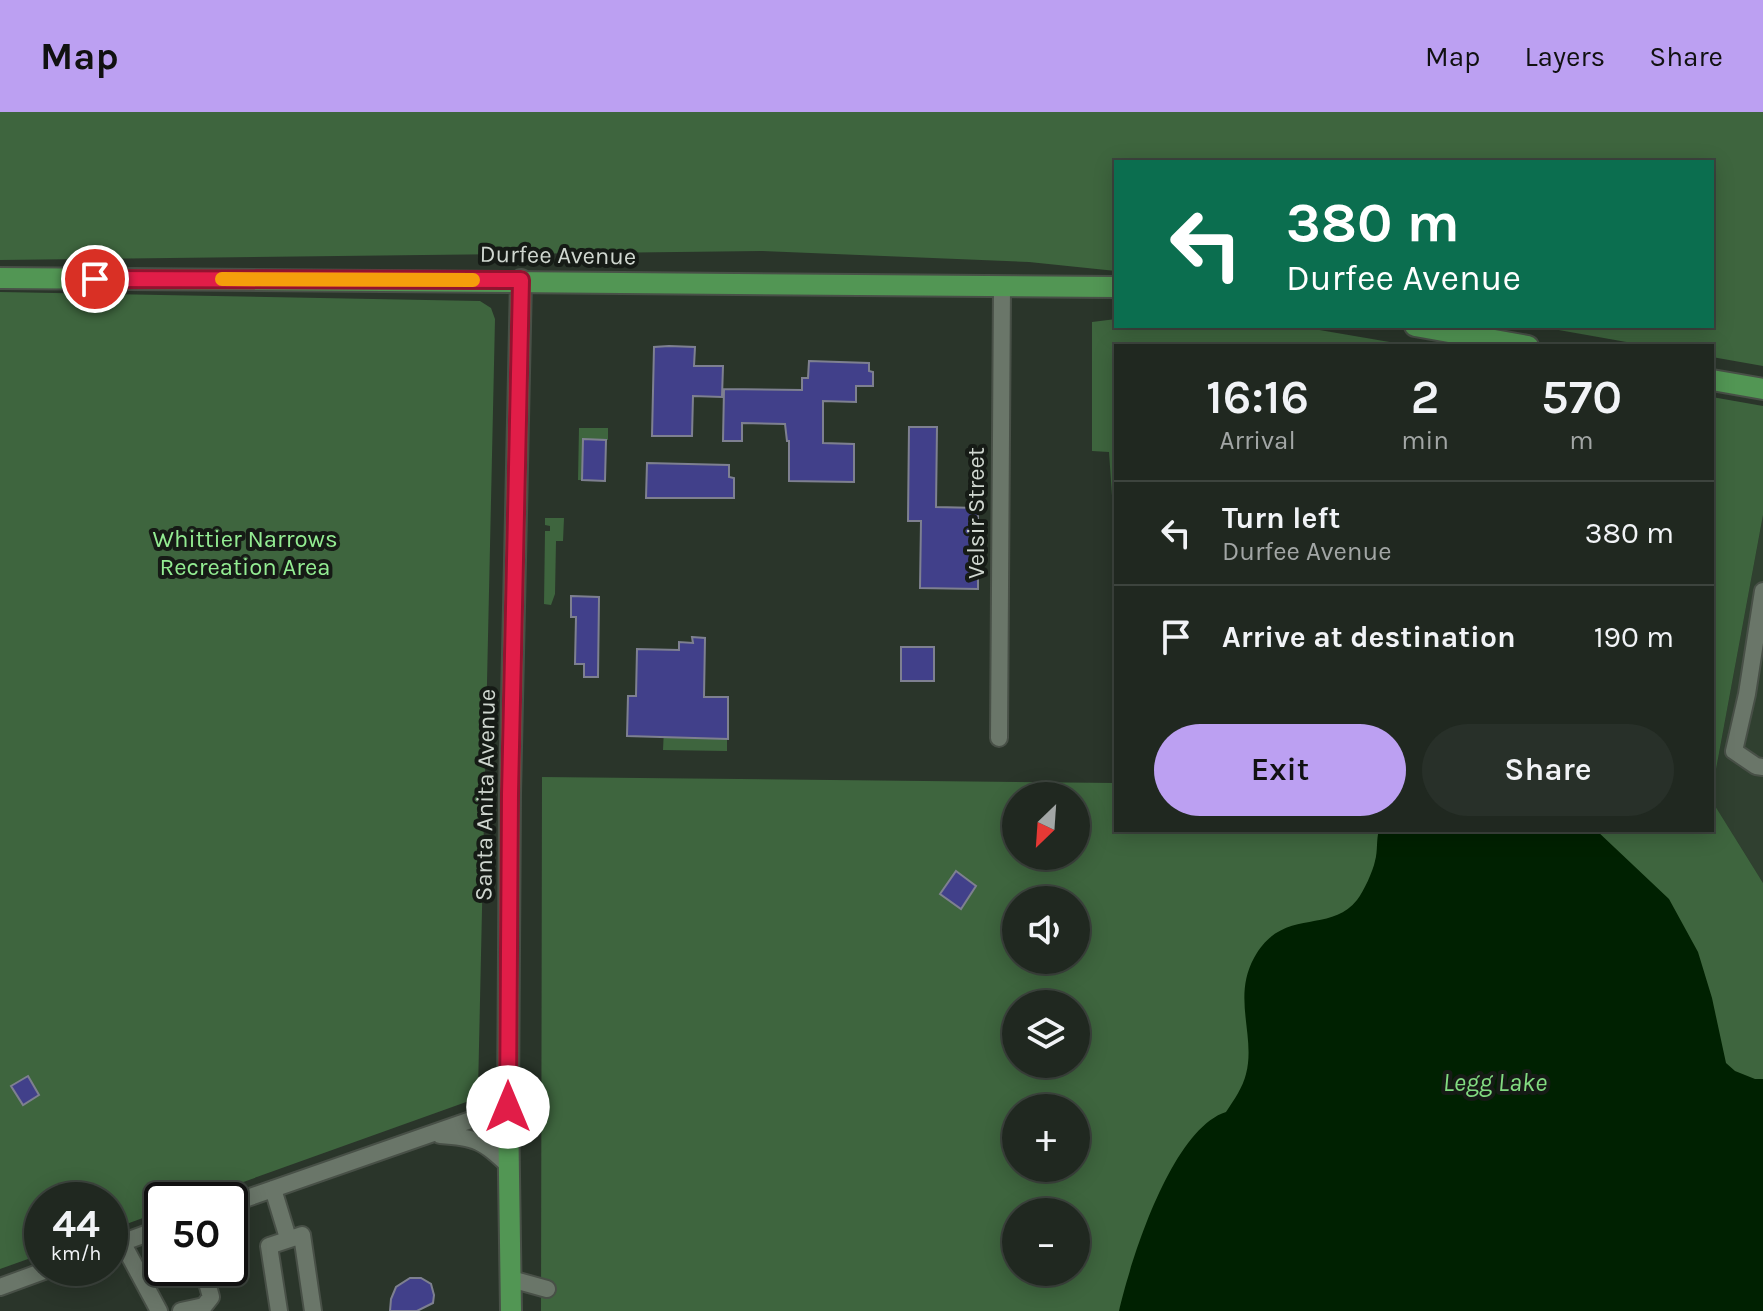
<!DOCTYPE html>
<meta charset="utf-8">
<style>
:root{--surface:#202820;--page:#283029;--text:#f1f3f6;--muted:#a2a6a5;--line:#3d443e;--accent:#bca0f2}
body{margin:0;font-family:Karla,sans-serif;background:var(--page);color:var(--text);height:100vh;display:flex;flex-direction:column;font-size:30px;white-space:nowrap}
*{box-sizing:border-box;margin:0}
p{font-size:26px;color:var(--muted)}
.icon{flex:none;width:44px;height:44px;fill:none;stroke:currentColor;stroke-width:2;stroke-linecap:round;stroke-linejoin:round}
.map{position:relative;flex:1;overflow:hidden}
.drawer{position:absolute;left:1114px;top:232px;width:600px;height:488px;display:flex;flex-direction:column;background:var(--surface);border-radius:0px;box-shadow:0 4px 20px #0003,0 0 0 2px var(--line)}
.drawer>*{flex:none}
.top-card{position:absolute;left:1114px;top:48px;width:600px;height:168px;border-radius:0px;box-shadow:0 4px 20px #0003,0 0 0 2px var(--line);background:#0b6e4f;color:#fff;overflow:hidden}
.needle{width:52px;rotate:205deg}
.controls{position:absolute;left:1002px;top:670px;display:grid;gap:16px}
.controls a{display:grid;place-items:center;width:88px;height:88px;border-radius:50%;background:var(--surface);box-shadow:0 4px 20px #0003,0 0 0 2px var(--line);font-size:40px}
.speed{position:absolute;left:24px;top:1070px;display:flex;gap:16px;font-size:40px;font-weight:700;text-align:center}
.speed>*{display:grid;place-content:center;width:104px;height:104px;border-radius:50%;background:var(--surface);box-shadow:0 4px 20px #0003,0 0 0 2px var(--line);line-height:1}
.speed small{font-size:20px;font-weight:400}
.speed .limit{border:4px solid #111;border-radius:12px;background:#fff;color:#111}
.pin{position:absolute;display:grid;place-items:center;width:68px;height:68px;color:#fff;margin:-34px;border:4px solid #fff;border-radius:50%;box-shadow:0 2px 8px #0007}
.me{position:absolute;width:88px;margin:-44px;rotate:0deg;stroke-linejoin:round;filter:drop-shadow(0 0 6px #0008)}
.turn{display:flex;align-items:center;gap:28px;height:168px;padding:0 40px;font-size:36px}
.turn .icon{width:104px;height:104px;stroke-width:2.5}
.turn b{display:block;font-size:56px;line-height:68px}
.eta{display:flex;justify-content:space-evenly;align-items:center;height:136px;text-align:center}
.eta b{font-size:48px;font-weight:600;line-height:56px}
.cta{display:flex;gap:16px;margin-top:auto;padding:16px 40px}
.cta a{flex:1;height:92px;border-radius:48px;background:var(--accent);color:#111;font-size:32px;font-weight:600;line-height:92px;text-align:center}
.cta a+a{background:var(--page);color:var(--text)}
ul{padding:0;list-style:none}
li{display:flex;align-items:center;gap:24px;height:104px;padding:0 40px;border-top:2px solid var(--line)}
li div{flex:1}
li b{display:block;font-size:30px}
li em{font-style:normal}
header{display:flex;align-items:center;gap:48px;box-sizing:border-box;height:112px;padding:0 40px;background:var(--accent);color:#111}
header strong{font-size:38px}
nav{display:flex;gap:44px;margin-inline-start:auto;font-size:28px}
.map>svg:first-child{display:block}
.built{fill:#304030}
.green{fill:#3e653e;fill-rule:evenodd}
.water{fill:#002101}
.building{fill:#41408a;stroke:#7e8090;stroke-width:2}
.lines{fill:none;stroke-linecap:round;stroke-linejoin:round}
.minor-casing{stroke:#485047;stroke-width:20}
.major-casing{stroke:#485047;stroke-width:24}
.minor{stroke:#6a7669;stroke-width:16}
.major{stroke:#529654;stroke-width:20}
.route-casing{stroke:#92132f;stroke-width:20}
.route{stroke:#e11d48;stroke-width:14}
.slow{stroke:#f59e0b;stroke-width:14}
.labels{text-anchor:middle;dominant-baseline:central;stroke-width:8;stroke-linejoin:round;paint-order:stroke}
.street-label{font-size:24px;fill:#d0d7d0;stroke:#161b16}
.park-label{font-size:24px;fill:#93ec92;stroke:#161b16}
.water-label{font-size:26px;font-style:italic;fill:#82db81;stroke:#161b16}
</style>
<header>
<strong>Map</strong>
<nav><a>Map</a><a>Layers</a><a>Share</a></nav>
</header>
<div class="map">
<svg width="1763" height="1199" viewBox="0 0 1763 1199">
<rect width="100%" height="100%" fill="#2a352a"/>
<!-- built -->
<path class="built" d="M1763,403V771L1712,689V679Z"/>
<!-- green -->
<path class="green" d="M0,0H1763V254L1712,245V234H1649L1536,214H1712V50H1116V159L1029,150L762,139L0,148Z
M0,180L480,189L491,196L495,207L478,980L469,989L193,1088H162V1099L110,1118V1088H42V1142L0,1157Z
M1116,207V214H1296L1413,234H1116V442L1109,340L1092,339V210Z
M1712,285L1763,294V403L1712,679Z
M579,316H608V328L583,327L582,368H578Z
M545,406H564L563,429H556L555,482L551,493L544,492L545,419H550V414L545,413Z
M664,617L679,618V626L727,627V639L663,638Z
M542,665L1116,671V718H1712V689L1763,771V1199H541ZM1016,684H1076V744H1016ZM1016,788H1076V848H1016ZM1016,892H1076V952H1016ZM1016,996H1076V1056H1016ZM1016,1100H1076V1160H1016Z"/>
<!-- water -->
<path class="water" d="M1379,718H1596L1669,787L1698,840L1712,886L1726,951L1735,959L1755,967H1763V1199H1119C1131,1147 1172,1017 1226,1000C1234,988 1243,975 1246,962C1256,924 1232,886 1254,846C1282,794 1329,823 1357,788C1364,779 1373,759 1375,749C1378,739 1376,728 1379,718Z"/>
<!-- building -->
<path class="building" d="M669,234L695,235L694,254H723L722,285L693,284L692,324H652L654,235Z
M809,249L869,251V259L873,260V274H856V290L823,289V331L854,332V370L789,369V329H787L785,312L742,311V329H723L724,277L802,278V266H808Z
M909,315H937L936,395L978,396V477L920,476L921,409H908Z
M583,327L606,328L605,369L582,368Z
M647,351L729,353V365L734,366V386H646Z
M571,484L599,485L598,565H584V552H575L576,505H571Z
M692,525L705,526L704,585H728V627L627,624L628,584H636L637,537L679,538V530L693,531Z
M901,535H934V569H901Z
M956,759L976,774L961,797L940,782Z
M28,964L39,983L23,993L11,974Z
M410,1166H421L431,1172L434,1183L433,1191L417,1199H390L391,1187L396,1175Z"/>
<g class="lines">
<defs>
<path id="minor" d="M1763,479L1747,582L1734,639L1756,654L1763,655
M999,626L1002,175
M440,1023C475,1025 484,1029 509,1054
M273,1077L288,1126
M230,1092L508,995
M122,1130L159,1199
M110,1135L162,1116
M511,1167L547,1177
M0,1175L52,1156
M181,1199L204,1194L211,1185L203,1156
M279,1199L269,1134L302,1123L313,1199"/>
<path id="major" d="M0,166L1116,175
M1415,214L1528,234
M1712,268L1763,277
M511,1199L508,995L510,682L521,168"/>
</defs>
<!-- minor casing -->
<use href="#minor" class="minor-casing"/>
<!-- major casing -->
<use href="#major" class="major-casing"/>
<!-- minor -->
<use href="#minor" class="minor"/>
<!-- major -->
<use href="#major" class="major"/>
</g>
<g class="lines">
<defs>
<path id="route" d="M95,167L521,168L510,682L508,995"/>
</defs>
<!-- route casing -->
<use href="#route" class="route-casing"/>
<!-- route -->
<use href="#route" class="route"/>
<!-- slow -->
<path class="slow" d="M222,167L473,168"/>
</g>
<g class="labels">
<!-- street labels -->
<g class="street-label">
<text transform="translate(558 143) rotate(1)">Durfee Avenue</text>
<text transform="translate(976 401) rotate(-90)">Velsir Street</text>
<text transform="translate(485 683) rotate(-89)">Santa Anita Avenue</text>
</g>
<!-- park labels -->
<g class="park-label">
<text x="245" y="427">Whittier Narrows<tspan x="245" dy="28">Recreation Area</tspan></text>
</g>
<!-- water labels -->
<g class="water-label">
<text x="1495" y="970">Legg Lake</text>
</g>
</g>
</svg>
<div class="controls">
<a><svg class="needle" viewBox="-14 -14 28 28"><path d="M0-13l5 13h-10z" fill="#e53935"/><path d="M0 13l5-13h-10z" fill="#a2a6a5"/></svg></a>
<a><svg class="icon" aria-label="sound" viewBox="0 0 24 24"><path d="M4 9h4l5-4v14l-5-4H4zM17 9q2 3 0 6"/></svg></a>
<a><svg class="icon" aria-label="layers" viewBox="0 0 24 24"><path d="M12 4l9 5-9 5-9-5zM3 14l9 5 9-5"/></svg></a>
<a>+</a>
<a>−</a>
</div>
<div class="speed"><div>44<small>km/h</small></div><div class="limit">50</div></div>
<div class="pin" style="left:95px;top:167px;background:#d93025"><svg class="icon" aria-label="arrive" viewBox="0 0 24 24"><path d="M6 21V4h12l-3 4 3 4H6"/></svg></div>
<svg class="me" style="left:508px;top:995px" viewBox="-20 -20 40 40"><circle r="19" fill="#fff"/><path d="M0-13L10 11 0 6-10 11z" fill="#e11d48"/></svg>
<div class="top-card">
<div class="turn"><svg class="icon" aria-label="left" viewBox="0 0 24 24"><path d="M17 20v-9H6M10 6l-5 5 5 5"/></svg><div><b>380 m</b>Durfee Avenue</div></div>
</div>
<section class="drawer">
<div class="eta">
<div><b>16:16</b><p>Arrival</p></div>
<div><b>2</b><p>min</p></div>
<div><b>570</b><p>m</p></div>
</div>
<ul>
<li><svg class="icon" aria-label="left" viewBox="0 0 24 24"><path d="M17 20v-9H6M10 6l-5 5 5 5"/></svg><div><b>Turn left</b><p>Durfee Avenue</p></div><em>380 m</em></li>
<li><svg class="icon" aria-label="arrive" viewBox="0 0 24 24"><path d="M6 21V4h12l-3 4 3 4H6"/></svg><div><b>Arrive at destination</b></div><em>190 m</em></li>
</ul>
<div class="cta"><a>Exit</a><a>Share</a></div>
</section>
</div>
